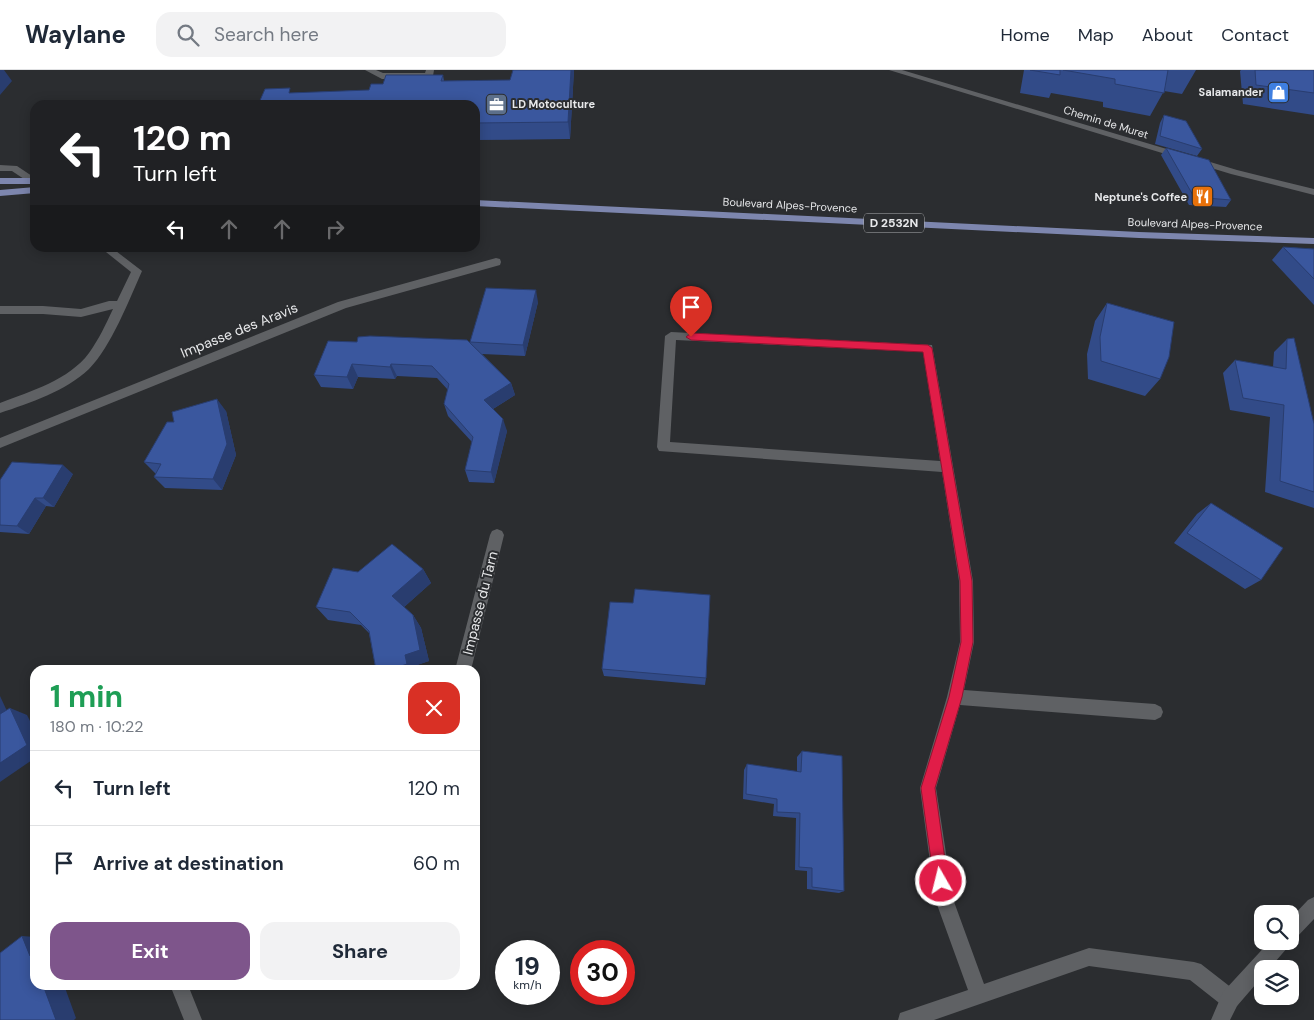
<!DOCTYPE html>
<meta charset="utf-8">
<style>
:root{--surface:#fff;--page:#f2f2f3;--text:#1f2937;--muted:#747a83;--line:#e0e1e3;--accent:#7e558b}
body{margin:0;font-family:"DM Sans",sans-serif;background:var(--page);color:var(--text);height:100vh;display:flex;flex-direction:column;font-size:19px;white-space:nowrap}
*{box-sizing:border-box;margin:0}
p{font-size:16px;color:var(--muted)}
.icon{flex:none;width:28px;height:28px;fill:none;stroke:currentColor;stroke-width:2;stroke-linecap:round;stroke-linejoin:round}
.map{position:relative;flex:1;overflow:hidden}
.side{position:absolute;left:30px;top:595px;width:450px;height:325px;display:flex;flex-direction:column;background:var(--surface);border-radius:15px;box-shadow:0 2px 12px #0003}
.side>*{flex:none}
.top-card{position:absolute;left:30px;top:30px;width:450px;height:152px;border-radius:15px;box-shadow:0 2px 12px #0003;background:#202124;color:#fff;overflow:hidden}
.fabs{position:absolute;left:1254px;top:835px;display:grid;gap:10px}
.fabs a{display:grid;place-items:center;width:45px;height:45px;border-radius:10px;background:var(--surface);box-shadow:0 2px 12px #0003;font-size:25px}
.speed{position:absolute;left:495px;top:870px;display:flex;gap:10px;font-size:25px;font-weight:700;text-align:center}
.speed>*{display:grid;place-content:center;width:65px;height:65px;border-radius:50%;background:var(--surface);box-shadow:0 2px 12px #0003;line-height:1}
.speed small{font-size:12px;font-weight:400}
.speed .limit{border:8px solid #d22;background:#fff;color:#111}
.pin{position:absolute;display:grid;place-items:center;width:42px;height:42px;color:#fff;margin:-51px -21px;border-radius:50% 50% 50% 0;rotate:-45deg;box-shadow:0 0 5px #0007}
.pin .icon{rotate:45deg}
.me{position:absolute;width:55px;margin:-28px;rotate:352deg;stroke-linejoin:round;filter:drop-shadow(0 0 4px #0008)}
.turn{display:flex;align-items:center;gap:18px;height:105px;padding:0 20px;font-size:22px}
.turn .icon{width:65px;height:65px;stroke-width:2.5}
.turn b{display:block;font-size:35px;line-height:42px}
.lanes{display:flex;align-items:center;height:48px;padding:0 20px;background:#0003;justify-content:center;gap:25px;direction:ltr}
.lanes .off{opacity:.35}
.round{display:grid;place-items:center;flex:none;width:52px;height:52px;border-radius:15px;background:var(--page)}
.summary{display:flex;align-items:center;justify-content:space-between;height:85px;padding:0 20px}
h1{font-size:30px;font-weight:700;line-height:38px;color:#1e9e55}
.action{display:flex;gap:10px;margin-top:auto;padding:10px 20px}
.action a{flex:1;height:58px;border-radius:15px;background:var(--accent);color:#fff;font-size:20px;font-weight:700;line-height:58px;text-align:center}
.action a+a{background:var(--page);color:var(--text)}
ul{padding:0;list-style:none}
li{display:flex;align-items:center;gap:15px;height:75px;padding:0 20px;border-top:1px solid var(--line)}
li div{flex:1}
li b{display:block;font-size:19px}
li em{font-style:normal}
header{display:flex;align-items:center;gap:30px;box-sizing:border-box;height:70px;padding:0 25px;background:var(--surface);border-bottom:1px solid var(--line)}
header strong{font-size:24px}
nav{display:flex;gap:28px;margin-inline-start:auto;font-size:18px}
.search{width:350px;height:45px;background:var(--page);display:flex;align-items:center;gap:12px;box-sizing:border-box;padding:0 18px;border-radius:15px;color:var(--muted);font-size:19px}
.map>svg:first-child{display:block}
.lines{fill:none;stroke-linecap:round;stroke-linejoin:round}
.service{fill:#5f6164;fill-rule:evenodd}
.minor{fill:#5f6164;fill-rule:evenodd}
.tertiary{fill:#5f6164;fill-rule:evenodd}
.primary{fill:#7d86ae;fill-rule:evenodd}
.wall{fill:#324b88}
.shaded-wall{fill:#293d6f}
.building{fill:#3a579e;stroke:#293d6f}
.route{fill:#e11d48;stroke:#92132f}
.labels{text-anchor:middle;dominant-baseline:central;stroke-width:4;stroke-linejoin:round;paint-order:stroke}
.far-poi-label{font-size:11px;font-weight:bold;fill:#e7e8ea;stroke:#2b2d30;text-anchor:end}
.far-street-label{font-size:11px;fill:#e7e8ea;stroke:#2b2d30}
.shield{fill:#2b2d30;stroke:#afb0b2;stroke-width:1}
.shield-label{font-size:12px;font-weight:bold;fill:#e7e8ea}
.street-label{font-size:14px;fill:#e7e8ea;stroke:#2b2d30}
</style>
<header>
<strong>Waylane</strong>
<div class="search"><svg class="icon" aria-label="search" viewBox="0 0 24 24"><circle cx="10" cy="10" r="6"/><path d="M15 15l6 6"/></svg>Search here</div>
<nav><a>Home</a><a>Map</a><a>About</a><a>Contact</a></nav>
</header>
<div class="map">
<svg width="1314" height="950" viewBox="0 0 1314 950">
<rect width="100%" height="100%" fill="#2b2d30"/>
<g class="lines">
<!-- service -->
<path class="service" d="M0,95L17,96L35,108V113H30L12,101H0Z
M101,178H112L142,201C129,230 111,277 89,299C66,321 30,333 0,343V333C31,321 69,310 89,283C99,269 106,254 113,239L81,247L43,244H0V236H43L81,239L109,231H117L131,202Z"/>
<!-- minor -->
<path class="minor" d="M365,0H376L383,3H425L426,0H434L433,6L429,9H382Z
M889,0H902L1237,100L1314,119V125L1231,104Z
M496,188L500,189L501,192L500,195L346,238L0,378V368L338,232Z
M671,262L932,275L973,511L974,572L964,620L1155,634L1161,637L1163,642L1161,647L1155,650L960,635L936,718L953,829L984,914L1089,878L1194,892L1201,894L1237,922L1239,929L1237,936L1230,938L1223,936L1190,910L1089,896L934,950H898L900,943L968,920L935,829L920,718L947,627L960,572L959,511L942,402L659,381L657,377L665,266ZM676,270L923,282L940,391L670,372Z
M497,459L502,461L504,465L471,600H455L490,465L492,461Z
M170,915H188L202,950H184Z"/>
<!-- tertiary -->
<path class="tertiary" d="M1314,827V849L1296,868L1291,871L1288,877L1269,899H1262V907L1237,936L1230,950H1211L1223,922L1270,871H1290V849L1308,830Z"/>
<!-- primary -->
<path class="primary" d="M0,108H35V114H0Z
M35,117V123L0,126V120Z
M475,130L1139,162L1314,168V174L1139,168L475,136Z"/>
</g>
<!-- wall -->
<path class="wall" d="M574,0L570,69L475,70V35H258L292,23L369,20L383,14L443,5L444,11L510,10Z
M1024,0H1196L1182,24L1164,21L1150,46L1103,37V32L1051,23L1049,28L1020,23Z
M1241,0H1314V45L1243,34L1240,1Z
M1164,45L1202,79L1197,86L1155,74L1160,53Z
M1166,78L1231,130L1226,137L1189,135L1161,85Z
M1283,177L1314,179V235L1272,190Z
M538,232L525,286L482,284L511,313L515,325L493,339L507,361L494,413L469,412L465,400L472,372L448,346L444,334L448,320L437,308L397,306L395,309L358,307L353,319L321,317L314,305L357,272H470Z
M1107,233L1160,309L1145,326L1088,309L1087,284L1095,251Z
M1287,269L1314,354V438L1265,422L1270,347L1230,340L1223,303L1235,290L1273,297L1274,282Z
M226,341L236,385L222,420L165,418L154,407L156,403H155L144,392L174,352Z
M73,404L54,437L46,436L29,464L0,462V410Z
M1211,433L1261,510L1245,519L1174,473L1197,444Z
M423,499L431,513L404,537L413,545L421,558L429,591L414,596L415,600H376L369,563L361,555L328,550L316,537L358,502Z
M633,533L706,608L705,615L604,606L602,599Z
M802,681L844,821L839,823L807,819V801L795,800L796,748L773,746L774,734L743,729L744,700L747,694L797,702V687Z"/>
<!-- shaded-wall -->
<path class="shaded-wall" d="M0,0H4L12,11L0,25Z
M571,0H574L570,69L568,52Z
M536,220L538,232L525,286L523,275Z
M352,294L358,307L353,319L347,307Z
M391,294L397,306L395,309L390,297Z
M511,313L515,325L488,342L484,330Z
M217,329L226,341L236,385L222,420L213,409Z
M503,349L507,361L494,413L491,402Z
M63,395L73,404L54,437L43,428Z
M35,428L46,436L29,464L17,456Z
M423,499L431,513L402,539L392,526Z
M413,545L421,558L429,591L414,596L415,600H390L405,585Z
M0,626L13,654L0,650Z
M10,638L27,645L35,661V688L0,712V693Z
M22,866L35,867V886H30Z
M43,915H64L76,948L74,950H56Z"/>
<!-- building -->
<path class="building" d="M513,0H571L568,52L475,53V35H258L265,19L290,18L289,23L369,20L371,14H383L386,5H443L441,11L510,10Z
M1030,0H1060V5Z
M1063,0H1168L1164,23L1115,14V9Z
M1255,0H1314V23L1256,15Z
M1164,45L1186,51L1202,79L1160,66Z
M1166,78L1209,90L1231,130L1194,127Z
M1283,177L1314,179V209Z
M486,218L536,220L523,275L470,272Z
M1107,233L1174,252L1169,287L1160,309L1101,291L1100,267Z
M370,266L467,270L511,313L484,330L503,349L491,402L465,400L473,367L444,334L449,314L432,296L391,294L390,297L352,294L347,307L314,305L328,271L357,272L358,267Z
M1294,268L1314,354V422L1280,411L1284,335L1243,328L1235,290L1286,299L1287,269Z
M217,329L227,374L213,409L154,407L161,394L144,392L167,352H174L172,342Z
M12,392L63,395L43,428H35L17,456L0,455V410Z
M1211,433L1283,478L1261,510L1187,463Z
M392,474L423,499L392,526L413,545L420,580L405,585L407,594L390,600H376L369,561L350,542L316,537L333,498L358,502Z
M635,519L710,525L706,608L602,599L610,532L633,533Z
M10,638L27,675L0,693V644Z
M802,681L842,686L844,821L812,817V798L799,797L800,743L777,742V729L746,724L747,694L801,702Z
M22,866L30,886L35,883V915H43L56,950H0V883Z"/>
<!-- route -->
<path class="route" d="M691,263L928,275L932,278L972,511L973,572L962,627L935,718L948,811L946,816L941,818L936,816L934,811L921,718L949,627L961,572L960,511L923,282L691,270L686,267Z"/>
<!-- icons -->
<defs>
<symbol id="shop-square" viewBox="-11 -11 22 22"><rect x="-9" y="-9" width="18" height="18" rx="4" fill="#3f7fe0" stroke="#2b2d30"/><path d="M-5-2.5h2.3a2.7 3.5 0 0 1 5.4 0H5L5.5 6h-11ZM-1.5-2.5h3a1.5 2.3 0 0 0-3 0Z" fill="#fff"/></symbol>
<symbol id="office-square" viewBox="-11 -11 22 22"><rect x="-9" y="-9" width="18" height="18" rx="4" fill="#5c6f8a" stroke="#2b2d30"/><path d="M-6-3h4V-5.5h4V-3h4V5H-6ZM-1-4.5V-3h2v-1.5ZM-6 0V1H6V0Z" fill="#fff"/></symbol>
<symbol id="restaurant-square" viewBox="-11 -11 22 22"><rect x="-9" y="-9" width="18" height="18" rx="4" fill="#e8710a" stroke="#2b2d30"/><path d="M-5-6h1v4h1v-4h1v4h1v-4h1v5L-1.5 .5V6h-2V.5L-5-1ZM5-6V6H3V1.5H1.5Q1.5-4 5-6Z" fill="#fff"/></symbol>
</defs>
<g fill-rule="evenodd">
<use href="#shop-square" x="1266" y="10" width="25" height="25"/>
<use href="#office-square" x="484" y="22" width="25" height="25"/>
<use href="#restaurant-square" x="1190" y="114" width="25" height="25"/>
</g>
<g class="labels">
<!-- far-poi labels -->
<g class="far-poi-label">
<text x="1263" y="22">Salamander</text>
<text x="512" y="34" text-anchor="start">LD Motoculture</text>
<text x="1187" y="127">Neptune's Coffee</text>
</g>
<!-- far-street labels -->
<g class="far-street-label">
<text transform="translate(1106 52) rotate(17)">Chemin de Muret</text>
<text transform="translate(790 135) rotate(3)">Boulevard Alpes-Provence</text>
<text transform="translate(1195 154) rotate(2)">Boulevard Alpes-Provence</text>
</g>
<!-- shield labels -->
<rect class="shield" x="864" y="143.5" width="60" height="19" rx="4"/>
<g class="shield-label">
<text x="894" y="153">D 2532N</text>
</g>
<!-- street labels -->
<g class="street-label">
<text transform="translate(239 260) rotate(-22)">Impasse des Aravis</text>
<text transform="translate(480 533) rotate(-76)">Impasse du Tarn</text>
</g>
</g>
</svg>
<div class="fabs">
<a><svg class="icon" aria-label="search" viewBox="0 0 24 24"><circle cx="10" cy="10" r="6"/><path d="M15 15l6 6"/></svg></a>
<a><svg class="icon" aria-label="layers" viewBox="0 0 24 24"><path d="M12 4l9 5-9 5-9-5zM3 14l9 5 9-5"/></svg></a>
</div>
<div class="speed"><div>19<small>km/h</small></div><div class="limit">30</div></div>
<div class="pin" style="left:691px;top:267px;background:#d93025"><svg class="icon" aria-label="arrive" viewBox="0 0 24 24"><path d="M6 21V4h12l-3 4 3 4H6"/></svg></div>
<svg class="me" style="left:941px;top:811px" viewBox="-20 -20 40 40"><circle r="17" fill="#e11d48" stroke="#fff" stroke-width="3"/><path d="M0-11L8 9 0 5-8 9z" fill="#fff"/></svg>
<div class="top-card">
<div class="turn"><svg class="icon" aria-label="left" viewBox="0 0 24 24"><path d="M17 20v-9H6M10 6l-5 5 5 5"/></svg><div><b>120 m</b>Turn left</div></div>
<div class="lanes"><svg class="icon" aria-label="left" viewBox="0 0 24 24"><path d="M17 20v-9H6M10 6l-5 5 5 5"/></svg><svg class="icon off" aria-label="ahead" viewBox="0 0 24 24"><path d="M12 20V5M6 11l6-6 6 6"/></svg><svg class="icon off" aria-label="ahead" viewBox="0 0 24 24"><path d="M12 20V5M6 11l6-6 6 6"/></svg><svg class="icon off" aria-label="right" viewBox="0 0 24 24"><path d="M7 20v-9h11M14 6l5 5-5 5"/></svg></div>
</div>
<section class="side">
<div class="summary"><div><h1>1 min</h1><p>180 m · 10:22</p></div><a class="round" style="background:#d93025;color:#fff"><svg class="icon" aria-label="close" viewBox="0 0 24 24"><path d="M6 6l12 12M18 6L6 18"/></svg></a></div>
<ul>
<li><svg class="icon" aria-label="left" viewBox="0 0 24 24"><path d="M17 20v-9H6M10 6l-5 5 5 5"/></svg><div><b>Turn left</b></div><em>120 m</em></li>
<li><svg class="icon" aria-label="arrive" viewBox="0 0 24 24"><path d="M6 21V4h12l-3 4 3 4H6"/></svg><div><b>Arrive at destination</b></div><em>60 m</em></li>
</ul>
<div class="action"><a>Exit</a><a>Share</a></div>
</section>
</div>
